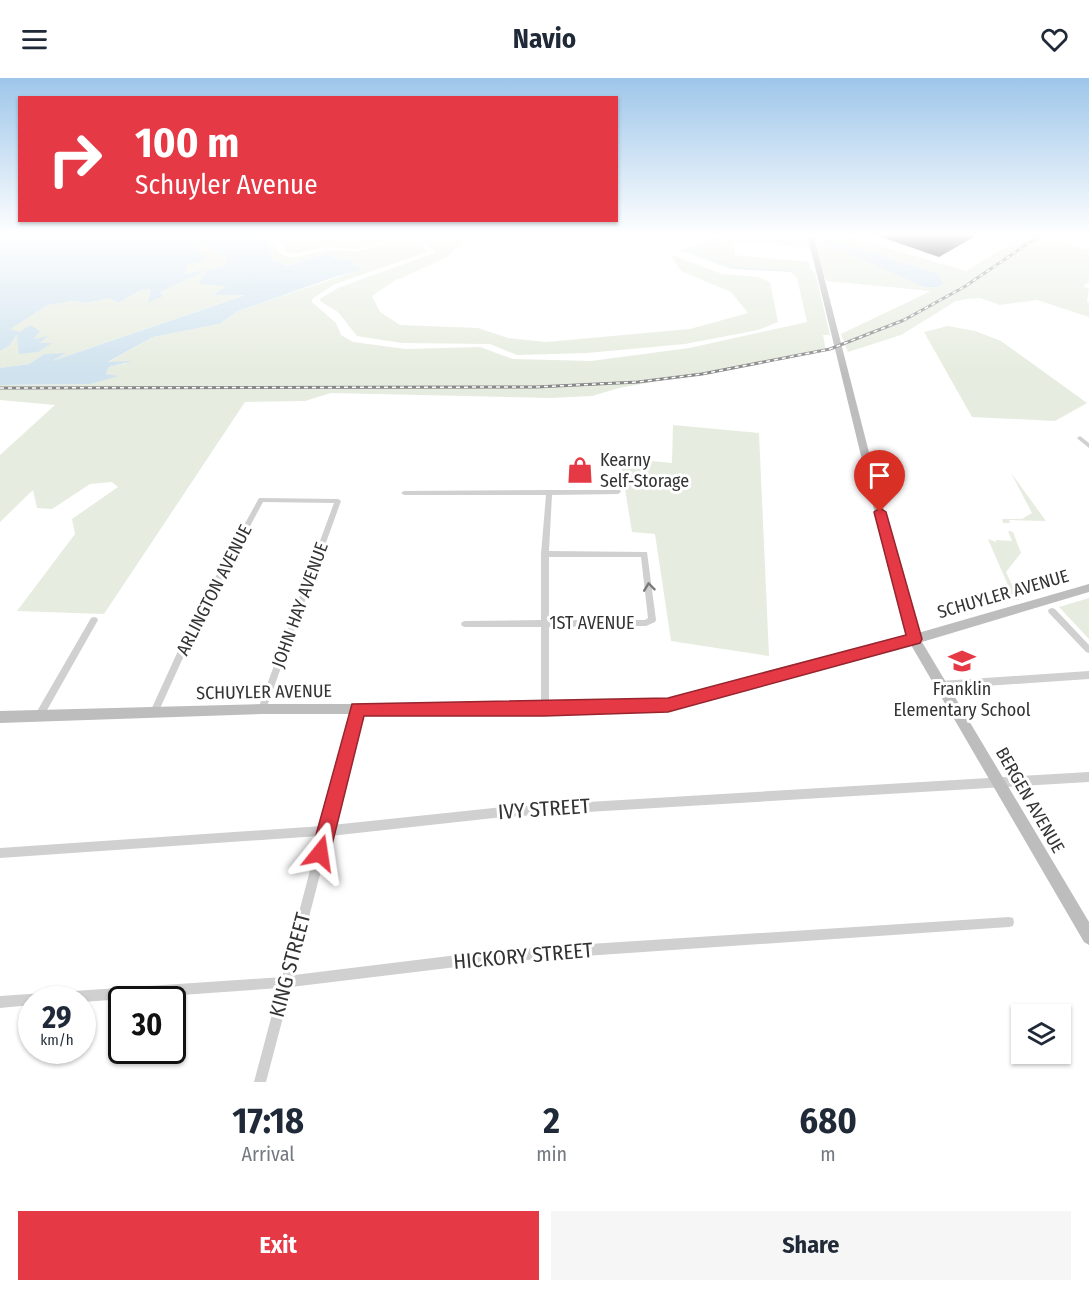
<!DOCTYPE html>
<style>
:root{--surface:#fff;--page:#f6f6f7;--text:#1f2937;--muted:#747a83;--accent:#e63946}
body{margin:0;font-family:"Fira Sans Condensed",sans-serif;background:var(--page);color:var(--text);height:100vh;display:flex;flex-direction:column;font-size:22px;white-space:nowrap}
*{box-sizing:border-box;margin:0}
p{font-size:20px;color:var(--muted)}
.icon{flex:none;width:33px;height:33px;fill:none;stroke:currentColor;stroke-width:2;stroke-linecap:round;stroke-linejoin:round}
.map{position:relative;height:1004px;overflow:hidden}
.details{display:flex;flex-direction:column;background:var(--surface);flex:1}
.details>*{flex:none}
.top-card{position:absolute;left:18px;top:18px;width:600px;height:126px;border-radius:0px;box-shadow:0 2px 4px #0004;background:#e63946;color:#fff;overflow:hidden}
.fabs{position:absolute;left:1011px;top:926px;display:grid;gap:12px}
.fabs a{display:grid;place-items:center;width:60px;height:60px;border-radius:0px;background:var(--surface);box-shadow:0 2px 4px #0004;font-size:30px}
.speed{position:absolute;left:18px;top:908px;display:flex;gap:12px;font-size:30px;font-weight:700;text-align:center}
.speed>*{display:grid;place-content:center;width:78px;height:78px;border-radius:50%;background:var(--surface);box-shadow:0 2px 4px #0004;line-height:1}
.speed small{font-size:15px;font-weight:400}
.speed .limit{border:3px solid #111;border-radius:9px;background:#fff;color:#111}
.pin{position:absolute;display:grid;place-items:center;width:51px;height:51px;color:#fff;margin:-62px -26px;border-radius:50% 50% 50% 0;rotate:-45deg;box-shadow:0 0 6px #0007}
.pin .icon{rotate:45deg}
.me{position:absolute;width:66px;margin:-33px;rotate:15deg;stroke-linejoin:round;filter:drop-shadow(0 0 4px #0008)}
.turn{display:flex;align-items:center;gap:21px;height:126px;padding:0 18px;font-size:27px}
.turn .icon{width:78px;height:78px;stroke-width:2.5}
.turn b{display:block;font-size:42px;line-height:51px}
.eta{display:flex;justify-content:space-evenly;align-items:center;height:102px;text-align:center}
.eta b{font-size:36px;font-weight:700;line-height:42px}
.button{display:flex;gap:12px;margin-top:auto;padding:12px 18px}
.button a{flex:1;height:69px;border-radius:0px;background:var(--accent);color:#fff;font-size:24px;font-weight:700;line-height:69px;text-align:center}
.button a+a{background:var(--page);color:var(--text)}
header{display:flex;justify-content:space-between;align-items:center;height:78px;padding:0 18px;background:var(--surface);font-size:27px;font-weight:700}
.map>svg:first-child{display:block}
.green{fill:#e6ecdf}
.water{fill:#cfe2ee}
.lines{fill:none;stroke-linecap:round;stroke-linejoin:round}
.stream{stroke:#cfe2ee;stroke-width:1.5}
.building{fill:#1a1a1a}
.street{fill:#d0d0d0;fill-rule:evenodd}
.secondary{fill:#bdbdbd;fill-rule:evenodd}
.rail-casing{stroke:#888;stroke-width:3}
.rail{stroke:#fff;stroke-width:1.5;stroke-dasharray:4;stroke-linecap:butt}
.oneway{stroke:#7a7a7a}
.route{fill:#e63946;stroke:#96252e;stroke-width:1.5}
.labels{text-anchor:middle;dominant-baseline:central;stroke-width:6;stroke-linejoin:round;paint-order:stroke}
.poi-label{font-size:18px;fill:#333;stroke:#fff;text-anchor:start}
.street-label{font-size:18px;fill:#333;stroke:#fff}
.near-street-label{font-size:21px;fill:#333;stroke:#fff}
</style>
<header><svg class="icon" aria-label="menu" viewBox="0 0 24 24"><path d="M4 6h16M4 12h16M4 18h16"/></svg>Navio<svg class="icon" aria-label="heart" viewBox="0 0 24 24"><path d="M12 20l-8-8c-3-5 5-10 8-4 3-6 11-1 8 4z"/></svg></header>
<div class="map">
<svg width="1089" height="1004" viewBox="0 0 1089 1004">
<rect width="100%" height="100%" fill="#fff"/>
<!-- green -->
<path class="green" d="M235,156L270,158L273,161L278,174C292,184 309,175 324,173C335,171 346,174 357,173C379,171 413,150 427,174L335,206L312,221V224L336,245L341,257L353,264L406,271L480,269L513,281L591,283L689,270L807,244L797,200L791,194L730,191L679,172L728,156H840L966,193L1027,156H1058L1053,161L1089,172V204L1083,208L1089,211L1087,223L1089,225V239L1037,222L1000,227L980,220L967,221L956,223L901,257L848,274L841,256L931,213L827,203L808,169L734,164L735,177L809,184L811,192L815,194L830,257H823L826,273L619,310L592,318L550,320L331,315L305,323L245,324L104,536L17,533L75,456L72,441L118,409L112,404L90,406L52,431L37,430L33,412L0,444V377L55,327L0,322V307L91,306L116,298L106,296L109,289L127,285H107L153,259L219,246L238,233L360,192L354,188L351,181L334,180L328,175L287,188L272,183L268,164Z
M277,156H446L464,163L446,180L394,203L372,218L380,234L400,247L478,250L508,260L546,264L690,251L748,235L731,214L681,193L670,176L722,196L758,199L770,204L778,244L758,252L685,266L587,275L517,277L490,266L402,265L357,258L338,234L320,223L321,220L340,209L432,176L435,173L415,158L357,171L326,169L293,176L287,175Z
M195,161L226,178L225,187L207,193L227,208L214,216H247L46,285L64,276H44L29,286L0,290V273L9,268L18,256L20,276L51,265H39L46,260L33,262L9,251L48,227L74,223L86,225L110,220L118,225L139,213L152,210L162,217L159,214L201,192L183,196L188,186L203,184L191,166Z
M948,248L975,253L1001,263L1087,325L1055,343L972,339L924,254Z
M673,347L759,355L769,578L671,563L655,456L632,454L620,380L672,385Z
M1011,395L1046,443L1009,442L1010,445H1003L1002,441H1022L1032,435Z
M1008,453L1013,454L1021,475L1006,494L1019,522H1014L1002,512H1010L988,461L996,464V462L1012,463Z
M1089,520V561L1059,529Z"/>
<!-- water -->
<path class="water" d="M0,156H235L268,164L272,182L287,188L328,175L334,180L351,181L354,188L361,192L335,199L238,233L219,246L153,259L108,284L133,283L109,289L106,296L118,298L91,306L0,307V290L29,286L44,276L66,275L52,283L245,217H213L226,208L198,206L206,193L225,187L226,179L195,161L192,166L206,179L203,184L188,186L184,196L202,192L203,194L160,214L163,218L148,225L151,211L139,213L118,225L110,220L86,225L74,223L48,227L10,251L19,254L31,247L40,253L34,261L48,258L40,265H52L38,274L19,276L17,257L9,268L0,273Z
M820,159L938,196L943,205L939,209H924L823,164Z"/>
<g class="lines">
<!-- stream -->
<path class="stream" d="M741,156L691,173L738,190L793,193"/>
</g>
<!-- building -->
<path class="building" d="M872,156H979L939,179Z"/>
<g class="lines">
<!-- street -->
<path class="street" d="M1080,358L1089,365V370L1078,361L1077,360Z
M549,412H620L621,414L618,416L552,417L549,473L647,474L656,542L655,544L646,548L549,549V631L548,634L545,635L542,634L541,631V549H465L462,548L461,546L462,544L465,543L541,542V476L546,417H404L401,415L404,413ZM549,479H641L648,540L645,542H549Z
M259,420L338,421L341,423L265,634L262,635L259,634L258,631L334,425L263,424L202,538L157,637L154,638L151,637L150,634L194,538Z
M1052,530L1055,531L1089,567V575L1086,574L1049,535L1048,533L1049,531Z
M94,539L97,540L98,542L42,641L39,642L36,641L35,638L36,635L91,540Z
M1089,593V601L941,611L938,610L937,607L938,604L941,603Z
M358,627L361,628L362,631L332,747L503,729L1089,694V704L503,739L330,758L294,897L498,872L1009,839L1013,840L1014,844L1013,848L1009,849L498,884L291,909L266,1004H254L279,910L82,924V921H32V927L0,930V918L282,899L319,758L0,780V770L322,748L354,631L355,628Z"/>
<!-- secondary -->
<path class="secondary" d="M807,156H813L892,464L918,555L1089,506V514L922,564L1089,844V867L1084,864L911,567L668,632L545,636H262L0,645V633L262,626H545L668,622L908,558L882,464Z"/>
<defs>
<path id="rail" d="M0,310L536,309L638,304L702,296L830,271L904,242L964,209L1042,156"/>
</defs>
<!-- rail casing -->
<use href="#rail" class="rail-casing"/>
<!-- rail -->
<use href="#rail" class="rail"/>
</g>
<!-- one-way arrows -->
<defs><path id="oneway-chevron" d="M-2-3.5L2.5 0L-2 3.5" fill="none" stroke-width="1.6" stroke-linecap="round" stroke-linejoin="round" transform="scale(1.5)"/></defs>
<use class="oneway" href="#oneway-chevron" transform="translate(649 509) rotate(-97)"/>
<!-- sky -->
<linearGradient id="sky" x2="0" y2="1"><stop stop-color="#9ec6ea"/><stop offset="0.53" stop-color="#fff"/><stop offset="1" stop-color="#fff" stop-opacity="0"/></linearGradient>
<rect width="1089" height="296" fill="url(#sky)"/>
<!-- route -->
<path class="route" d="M880,430L886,434L922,561L920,565L668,634L544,638H364L330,775L327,781L320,784L314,781L311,775L352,626L668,620L906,557L874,434Z"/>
<!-- icons -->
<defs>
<symbol id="shop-bare" viewBox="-9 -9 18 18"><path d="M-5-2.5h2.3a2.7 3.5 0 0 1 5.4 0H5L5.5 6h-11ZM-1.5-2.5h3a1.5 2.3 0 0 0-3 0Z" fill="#e63946" stroke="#fff" stroke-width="2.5" paint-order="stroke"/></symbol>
<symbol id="school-bare" viewBox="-9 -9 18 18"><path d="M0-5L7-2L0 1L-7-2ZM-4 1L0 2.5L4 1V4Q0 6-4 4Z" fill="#e63946" stroke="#fff" stroke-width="2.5" paint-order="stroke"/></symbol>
</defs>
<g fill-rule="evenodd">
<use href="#shop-bare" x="561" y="373" width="38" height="38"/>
<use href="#school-bare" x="943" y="564" width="38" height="38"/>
</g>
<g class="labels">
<!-- poi labels -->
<g class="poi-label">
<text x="600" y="382">Kearny<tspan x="600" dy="21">Self-Storage</tspan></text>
<text x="962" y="611" text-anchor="middle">Franklin<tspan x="962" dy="21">Elementary School</tspan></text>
</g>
<!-- street labels -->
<g class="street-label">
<text transform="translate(214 512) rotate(-63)">ARLINGTON AVENUE</text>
<text transform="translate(1003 516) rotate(-16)">SCHUYLER AVENUE</text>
<text transform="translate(300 527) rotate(-70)">JOHN HAY AVENUE</text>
<text x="592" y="545">1ST AVENUE</text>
<text transform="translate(264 614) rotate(-1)">SCHUYLER AVENUE</text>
<text transform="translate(1030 722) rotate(60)">BERGEN AVENUE</text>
</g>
<!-- near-street labels -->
<g class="near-street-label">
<text transform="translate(544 731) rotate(-4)">IVY STREET</text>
<text transform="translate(523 878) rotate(-5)">HICKORY STREET</text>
<text transform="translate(290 887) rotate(-75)">KING STREET</text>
</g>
</g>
</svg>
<div class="fabs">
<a><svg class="icon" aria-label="layers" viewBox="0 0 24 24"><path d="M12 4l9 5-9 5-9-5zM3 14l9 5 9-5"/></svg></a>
</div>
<div class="speed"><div>29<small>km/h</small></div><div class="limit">30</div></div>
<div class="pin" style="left:880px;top:434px;background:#d93025"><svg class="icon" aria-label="arrive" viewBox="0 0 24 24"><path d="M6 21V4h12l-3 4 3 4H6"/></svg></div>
<svg class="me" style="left:320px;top:775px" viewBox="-20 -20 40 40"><path d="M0-17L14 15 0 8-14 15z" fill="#e63946" stroke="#fff" stroke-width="4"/></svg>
<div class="top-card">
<div class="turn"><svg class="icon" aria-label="right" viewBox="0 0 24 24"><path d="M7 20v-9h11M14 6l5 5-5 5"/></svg><div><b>100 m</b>Schuyler Avenue</div></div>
</div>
</div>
<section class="details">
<div class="eta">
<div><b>17:18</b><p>Arrival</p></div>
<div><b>2</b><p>min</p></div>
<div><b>680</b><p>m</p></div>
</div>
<div class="button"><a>Exit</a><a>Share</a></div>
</section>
